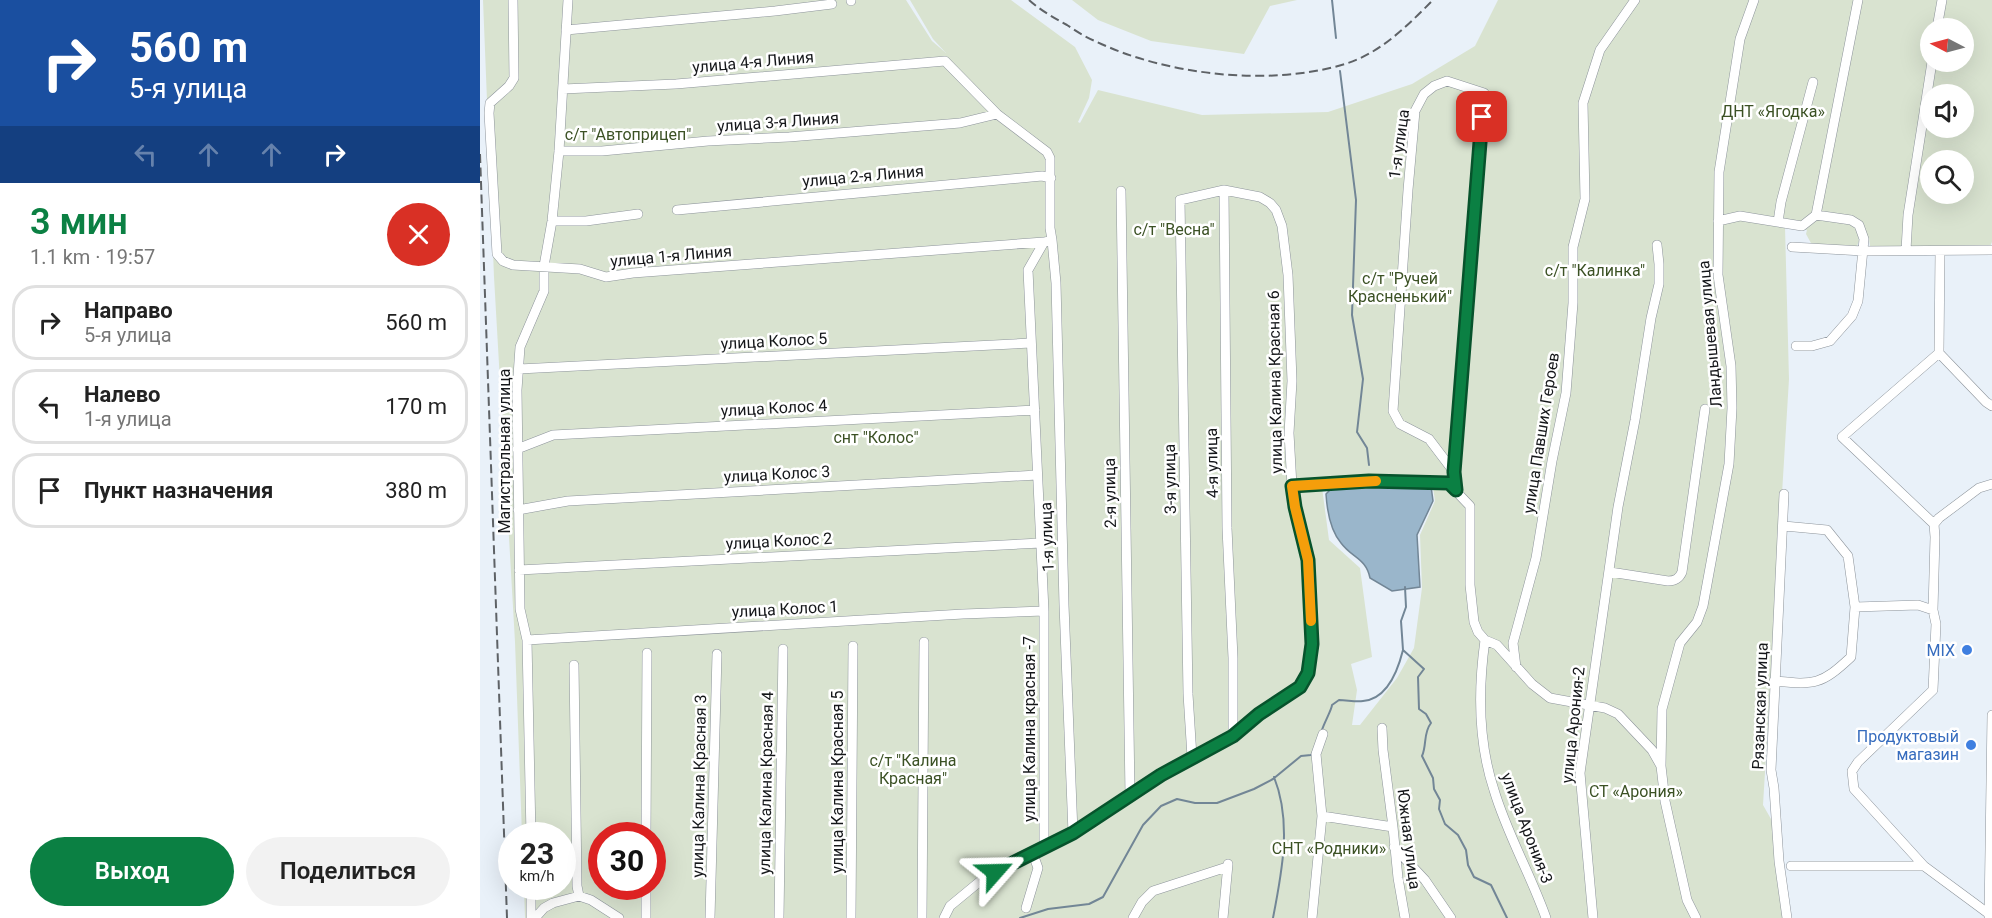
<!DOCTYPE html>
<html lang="ru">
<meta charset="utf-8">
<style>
:root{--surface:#fff;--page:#f2f2f2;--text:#222;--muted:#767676;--line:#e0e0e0;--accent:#0b8043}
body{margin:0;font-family:Roboto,sans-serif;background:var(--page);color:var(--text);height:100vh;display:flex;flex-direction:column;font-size:22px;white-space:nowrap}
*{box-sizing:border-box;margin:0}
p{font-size:20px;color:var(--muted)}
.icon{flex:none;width:33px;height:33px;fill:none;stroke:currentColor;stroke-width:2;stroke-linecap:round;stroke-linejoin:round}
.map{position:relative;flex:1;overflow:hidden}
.sheet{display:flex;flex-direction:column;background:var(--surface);width:480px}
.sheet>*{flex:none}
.guide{background:#1a4fa0;color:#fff;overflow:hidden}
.needle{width:39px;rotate:276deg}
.fabs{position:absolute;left:1440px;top:18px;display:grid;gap:12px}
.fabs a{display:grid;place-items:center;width:54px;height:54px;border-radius:50%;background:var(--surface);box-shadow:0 6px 24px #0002;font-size:30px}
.speed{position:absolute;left:18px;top:822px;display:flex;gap:12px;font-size:30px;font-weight:700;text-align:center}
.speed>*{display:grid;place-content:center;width:78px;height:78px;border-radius:50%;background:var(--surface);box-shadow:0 6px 24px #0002;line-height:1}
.speed small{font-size:15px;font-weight:400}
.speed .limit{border:9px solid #d22;background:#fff;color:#111}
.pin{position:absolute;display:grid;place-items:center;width:51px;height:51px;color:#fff;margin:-26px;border-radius:12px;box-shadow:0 3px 9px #0006}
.me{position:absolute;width:66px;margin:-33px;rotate:65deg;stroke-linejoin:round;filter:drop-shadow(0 0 4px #0008)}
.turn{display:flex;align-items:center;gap:21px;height:126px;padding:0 30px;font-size:27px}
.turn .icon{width:78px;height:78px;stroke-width:2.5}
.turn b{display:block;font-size:42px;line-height:51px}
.lanes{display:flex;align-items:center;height:57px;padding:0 30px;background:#0003;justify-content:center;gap:30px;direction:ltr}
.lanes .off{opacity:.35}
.round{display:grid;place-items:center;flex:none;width:63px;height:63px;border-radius:32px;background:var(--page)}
.headline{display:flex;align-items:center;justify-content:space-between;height:102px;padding:0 30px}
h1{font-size:36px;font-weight:600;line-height:45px;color:var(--accent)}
.action{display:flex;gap:12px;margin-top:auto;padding:12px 30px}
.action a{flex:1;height:69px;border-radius:36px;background:var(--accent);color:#fff;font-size:24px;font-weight:600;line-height:69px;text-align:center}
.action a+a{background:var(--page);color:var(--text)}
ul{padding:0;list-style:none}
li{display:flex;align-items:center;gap:18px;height:75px;margin:0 12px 9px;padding:0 18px;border:3px solid var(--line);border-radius:24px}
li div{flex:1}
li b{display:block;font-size:22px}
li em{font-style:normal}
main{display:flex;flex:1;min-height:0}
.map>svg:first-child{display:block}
.green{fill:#d9e3d0;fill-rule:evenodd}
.water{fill:#9ab6cb;stroke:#728696;stroke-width:1.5}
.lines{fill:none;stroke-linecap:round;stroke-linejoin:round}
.stream{stroke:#728696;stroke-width:2}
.minor-casing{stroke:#8d949b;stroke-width:10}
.minor{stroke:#fff;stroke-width:9}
.rail{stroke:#5e6266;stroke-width:2;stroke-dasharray:9 4.5;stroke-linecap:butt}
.route-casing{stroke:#07532c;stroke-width:15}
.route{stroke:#0b8043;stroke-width:10}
.slow{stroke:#f59e0b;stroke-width:10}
.shop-dot{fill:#3f7fe0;stroke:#fff;stroke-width:2}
.labels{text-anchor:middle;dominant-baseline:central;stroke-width:5;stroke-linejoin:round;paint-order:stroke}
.street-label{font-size:16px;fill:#15171a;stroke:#fff}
.park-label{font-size:16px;fill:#3b5124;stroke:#fff}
.shop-label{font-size:16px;fill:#366cbe;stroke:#fff;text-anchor:end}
</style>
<main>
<section class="sheet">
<div class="guide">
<div class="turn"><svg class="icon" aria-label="right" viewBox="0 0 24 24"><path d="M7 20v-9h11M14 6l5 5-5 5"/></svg><div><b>560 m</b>5-я улица</div></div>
<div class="lanes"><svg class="icon off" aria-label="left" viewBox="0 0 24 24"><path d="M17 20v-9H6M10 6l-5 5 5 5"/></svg><svg class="icon off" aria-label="ahead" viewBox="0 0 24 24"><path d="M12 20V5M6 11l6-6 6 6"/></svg><svg class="icon off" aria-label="ahead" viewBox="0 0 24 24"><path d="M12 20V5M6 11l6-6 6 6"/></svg><svg class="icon" aria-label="right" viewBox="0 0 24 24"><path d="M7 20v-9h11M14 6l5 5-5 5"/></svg></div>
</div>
<div class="headline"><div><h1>3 мин</h1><p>1.1 km · 19:57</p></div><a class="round" style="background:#d93025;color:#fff"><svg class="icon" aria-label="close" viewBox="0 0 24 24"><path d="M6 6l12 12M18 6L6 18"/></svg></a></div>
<ul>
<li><svg class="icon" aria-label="right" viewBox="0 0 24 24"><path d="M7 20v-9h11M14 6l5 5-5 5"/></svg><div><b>Направо</b><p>5-я улица</p></div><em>560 m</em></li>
<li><svg class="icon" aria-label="left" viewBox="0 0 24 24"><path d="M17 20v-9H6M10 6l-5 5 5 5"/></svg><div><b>Налево</b><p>1-я улица</p></div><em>170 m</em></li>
<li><svg class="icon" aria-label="arrive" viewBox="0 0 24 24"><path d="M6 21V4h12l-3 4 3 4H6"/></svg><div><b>Пункт назначения</b></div><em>380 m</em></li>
</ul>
<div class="action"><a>Выход</a><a>Поделиться</a></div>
</section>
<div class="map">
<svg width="1512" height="918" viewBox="0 0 1512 918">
<rect width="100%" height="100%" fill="#e9f1f9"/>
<!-- green -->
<path class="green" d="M3,0H426L452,41L466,53L453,39L430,0H531L595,47L612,80L609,98L598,122L600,123L618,90L722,115L848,112L932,84L995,46L1018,0H1512V242L1509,249L1390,246L1389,238L1378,237L1379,241L1377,246L1332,245L1326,234L1327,230L1305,227L1309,379L1283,805L1299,833L1305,918H45L44,887L82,886V836L42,835L35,642L14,277ZM1450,28H1484V62H1450ZM1450,94H1484V128H1450ZM1450,160H1484V194H1450ZM841,480H952L955,501L940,535L942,588L934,648L917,678L880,725H872L877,690L871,664L892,657L880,568L849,540ZM122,836H172V886H122Z
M592,0H817L790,6L764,54L671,41L618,20Z"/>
<!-- water -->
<path class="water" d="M897,484L951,486L953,501L937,535L940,587L912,591L890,578C886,558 872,558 861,543C850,530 847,510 846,494L853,487Z"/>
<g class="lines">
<!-- stream -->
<path class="stream" d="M852,0L856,38
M860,71L876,200L872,315L883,379L877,432L887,448L889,465
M925,587L926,607L921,621L923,650L944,669L938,677L939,709L946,714L951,723C943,733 947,745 942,756L953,778L954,789L960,800L959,809L965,824L978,835L986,850L988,865L994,877L1011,885L1027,918
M842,730C844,723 852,709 852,705L859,700C867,700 875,702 883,701C907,699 918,670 923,650
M540,918L568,909L609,904L623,897L663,825L681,806L697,799L715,803H737L774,789L793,779L821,756L831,755L833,752
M793,918C802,872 812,822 794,777"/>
<defs>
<path id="minor" d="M33,0L34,78L29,86L10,103L9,113L17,254L23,261L33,265L100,269L126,277L153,273L564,242
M371,0V1
M1457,28L1462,0
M86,30L295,11L352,4
M83,89L196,84L465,61L517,114L567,152L570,158V228L572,240L564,242L548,270L564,611V846
M79,151H122L228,141L309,137L480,123L517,114
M744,190L747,528L753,658V736
M641,191L650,795
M197,210L562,176L571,178
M1336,215L1378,0
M72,221H106L158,214
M1238,221L1260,216L1322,226L1336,215
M1298,222L1301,202L1333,82
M572,240L576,283L584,605L593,833
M1312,247L1383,251L1512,250
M1426,250L1428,215L1452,62
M1460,251L1459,353L1362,437L1454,524L1455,537L1453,610L1456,624L1453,690L1378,762L1372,771L1374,789L1444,866L1509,914
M1316,346H1332L1350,341L1372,316L1378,301L1384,239L1379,225L1371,220L1336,215
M1459,353L1506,402L1512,406
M39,369L551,343
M37,449L73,435L555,410
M974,472L949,439L920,424L913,411L928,190L935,111L944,94L954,86L967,81L1004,93L974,472L976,490
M812,486L889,481L969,484L990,506V585L994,622L998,632L1005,640L1017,645L1052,684L1070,698L1125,708L1138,714L1172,750L1181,766
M1304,494L1291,770L1294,788L1299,861L1307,918
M38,510L88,501L557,475
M1454,524L1459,518L1499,488L1512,484
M39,570L561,543
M1130,572L1188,581C1195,581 1199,579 1202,572L1225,409
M1375,607L1438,605L1453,610
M47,640L483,614L564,611
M1005,640C998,690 998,742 1014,790C1027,834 1051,875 1066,918
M94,665L97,886L99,896
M1036,667L1033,643L1056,558L1072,461L1086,393L1093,303V247L1105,199L1103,103L1120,50L1155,0
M1294,681C1335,685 1341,685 1371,657L1375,607L1368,556L1347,530L1304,526
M902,728L903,750L913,827L918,878L925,918
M842,816L913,827
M51,836L47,640L40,609L37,390L40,347L64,291V266L72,221L79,151L88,0
M166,836L167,653
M914,847L945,880L971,918
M1311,866H1444
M51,886V918
M546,908L558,868L553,854
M1509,916L1512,715
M55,918L64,908L73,903L99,896L111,900L139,918
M166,918V886
M230,918L237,654
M299,918L303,649
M371,918L373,646
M442,918L444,642
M464,918L470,906L504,878L593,833L681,775L753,736L779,714L820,687L828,673L832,644L828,560L815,507L812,486L809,433L812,381L808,275L802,226L796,210L790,203L780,197L744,190L700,200L708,694L712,757
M653,918L662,902L673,891L747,867
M743,918L748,864
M832,918L842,816L836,754L843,734
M1113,918L1100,773L1138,507L1155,420L1171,318L1179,284V264L1177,245
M1216,918L1207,900L1185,801L1181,766L1182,709L1200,643L1217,622L1223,606L1249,464L1252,408L1251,366L1238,275L1239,172L1260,39L1274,0"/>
</defs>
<!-- minor casing -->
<use href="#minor" class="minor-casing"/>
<!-- minor -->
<use href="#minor" class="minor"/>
<!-- rail -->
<path class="rail" d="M549,0C560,10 574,18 587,25C596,31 605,37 615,41C685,75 790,87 865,64C901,53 928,25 953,0
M0,154L27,918"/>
</g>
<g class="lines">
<defs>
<path id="route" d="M515,872L593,833L681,775L753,736L779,714L820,687L828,673L832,644L828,560L815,507L812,486L889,481L969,483L976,490L974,472L1002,117"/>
</defs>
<!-- route casing -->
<use href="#route" class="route-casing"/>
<!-- route -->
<use href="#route" class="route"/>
<!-- slow -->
<path class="slow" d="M831,621L828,560L815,507L812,486L896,481"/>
</g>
<!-- markers -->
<g class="shop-dot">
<circle cx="1487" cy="650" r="6"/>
<circle cx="1491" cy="745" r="6"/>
</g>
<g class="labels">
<!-- street labels -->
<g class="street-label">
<text transform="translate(273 62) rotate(-5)">улица 4-я Линия</text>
<text transform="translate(298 122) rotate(-4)">улица 3-я Линия</text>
<text transform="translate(919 144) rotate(-82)">1-я улица</text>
<text transform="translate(383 176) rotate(-5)">улица 2-я Линия</text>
<text transform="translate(191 256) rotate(-5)">улица 1-я Линия</text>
<text transform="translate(1230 334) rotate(-95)">Ландышевая улица</text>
<text transform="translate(294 341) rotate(-3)">улица Колос 5</text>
<text transform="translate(795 382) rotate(-91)">улица Калина Красная 6</text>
<text transform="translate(294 408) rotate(-3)">улица Колос 4</text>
<text transform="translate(1061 433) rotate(-81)">улица Павших Героев</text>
<text transform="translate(24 451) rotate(-90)">Магистральная улица</text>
<text transform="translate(732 463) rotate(-91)">4-я улица</text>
<text transform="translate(297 474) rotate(-3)">улица Колос 3</text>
<text transform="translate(690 479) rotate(-91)">3-я улица</text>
<text transform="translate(630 493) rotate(-91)">2-я улица</text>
<text transform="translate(567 537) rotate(-92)">1-я улица</text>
<text transform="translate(299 541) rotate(-3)">улица Колос 2</text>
<text transform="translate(305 609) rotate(-3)">улица Колос 1</text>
<text transform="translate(1280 706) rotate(-88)">Рязанская улица</text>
<text transform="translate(1093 725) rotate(-84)">улица Арония-2</text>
<text transform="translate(549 729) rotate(-90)">улица Калина красная -7</text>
<text transform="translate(357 782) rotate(-90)">улица Калина Красная 5</text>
<text transform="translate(286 783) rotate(-89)">улица Калина Красная 4</text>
<text transform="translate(219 786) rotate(-89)">улица Калина Красная 3</text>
<text transform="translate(1047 828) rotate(69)">улица Арония-3</text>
<text transform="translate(929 839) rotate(83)">Южная улица</text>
</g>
<!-- park labels -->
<g class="park-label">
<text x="1293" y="111">ДНТ «Ягодка»</text>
<text x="148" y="134">с/т "Автоприцеп"</text>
<text x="694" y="229">с/т "Весна"</text>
<text x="1115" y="270">с/т "Калинка"</text>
<text x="920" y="278">с/т "Ручей<tspan x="920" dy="18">Красненький"</tspan></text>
<text x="396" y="437">снт "Колос"</text>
<text x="433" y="760">с/т "Калина<tspan x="433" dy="18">Красная"</tspan></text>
<text x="1156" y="791">СТ «Арония»</text>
<text x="849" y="848">СНТ «Родники»</text>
</g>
<!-- shop labels -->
<g class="shop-label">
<text x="1475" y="650">MIX</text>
<text x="1479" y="736">Продуктовый<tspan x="1479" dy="18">магазин</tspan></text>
</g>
</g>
</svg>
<div class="fabs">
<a><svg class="needle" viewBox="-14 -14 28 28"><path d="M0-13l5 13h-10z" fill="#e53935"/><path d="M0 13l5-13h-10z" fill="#767676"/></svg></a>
<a><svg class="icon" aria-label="sound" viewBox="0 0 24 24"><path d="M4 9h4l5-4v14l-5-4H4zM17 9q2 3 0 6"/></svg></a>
<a><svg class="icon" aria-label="search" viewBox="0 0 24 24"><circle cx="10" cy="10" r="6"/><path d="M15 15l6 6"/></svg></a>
</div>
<div class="speed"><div>23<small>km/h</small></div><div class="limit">30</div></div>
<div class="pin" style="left:1002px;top:117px;background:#d93025"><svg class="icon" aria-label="arrive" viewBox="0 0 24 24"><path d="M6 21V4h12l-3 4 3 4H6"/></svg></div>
<svg class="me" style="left:515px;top:872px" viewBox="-20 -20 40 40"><path d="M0-17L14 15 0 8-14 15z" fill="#0b8043" stroke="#fff" stroke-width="4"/></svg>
</div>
</main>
